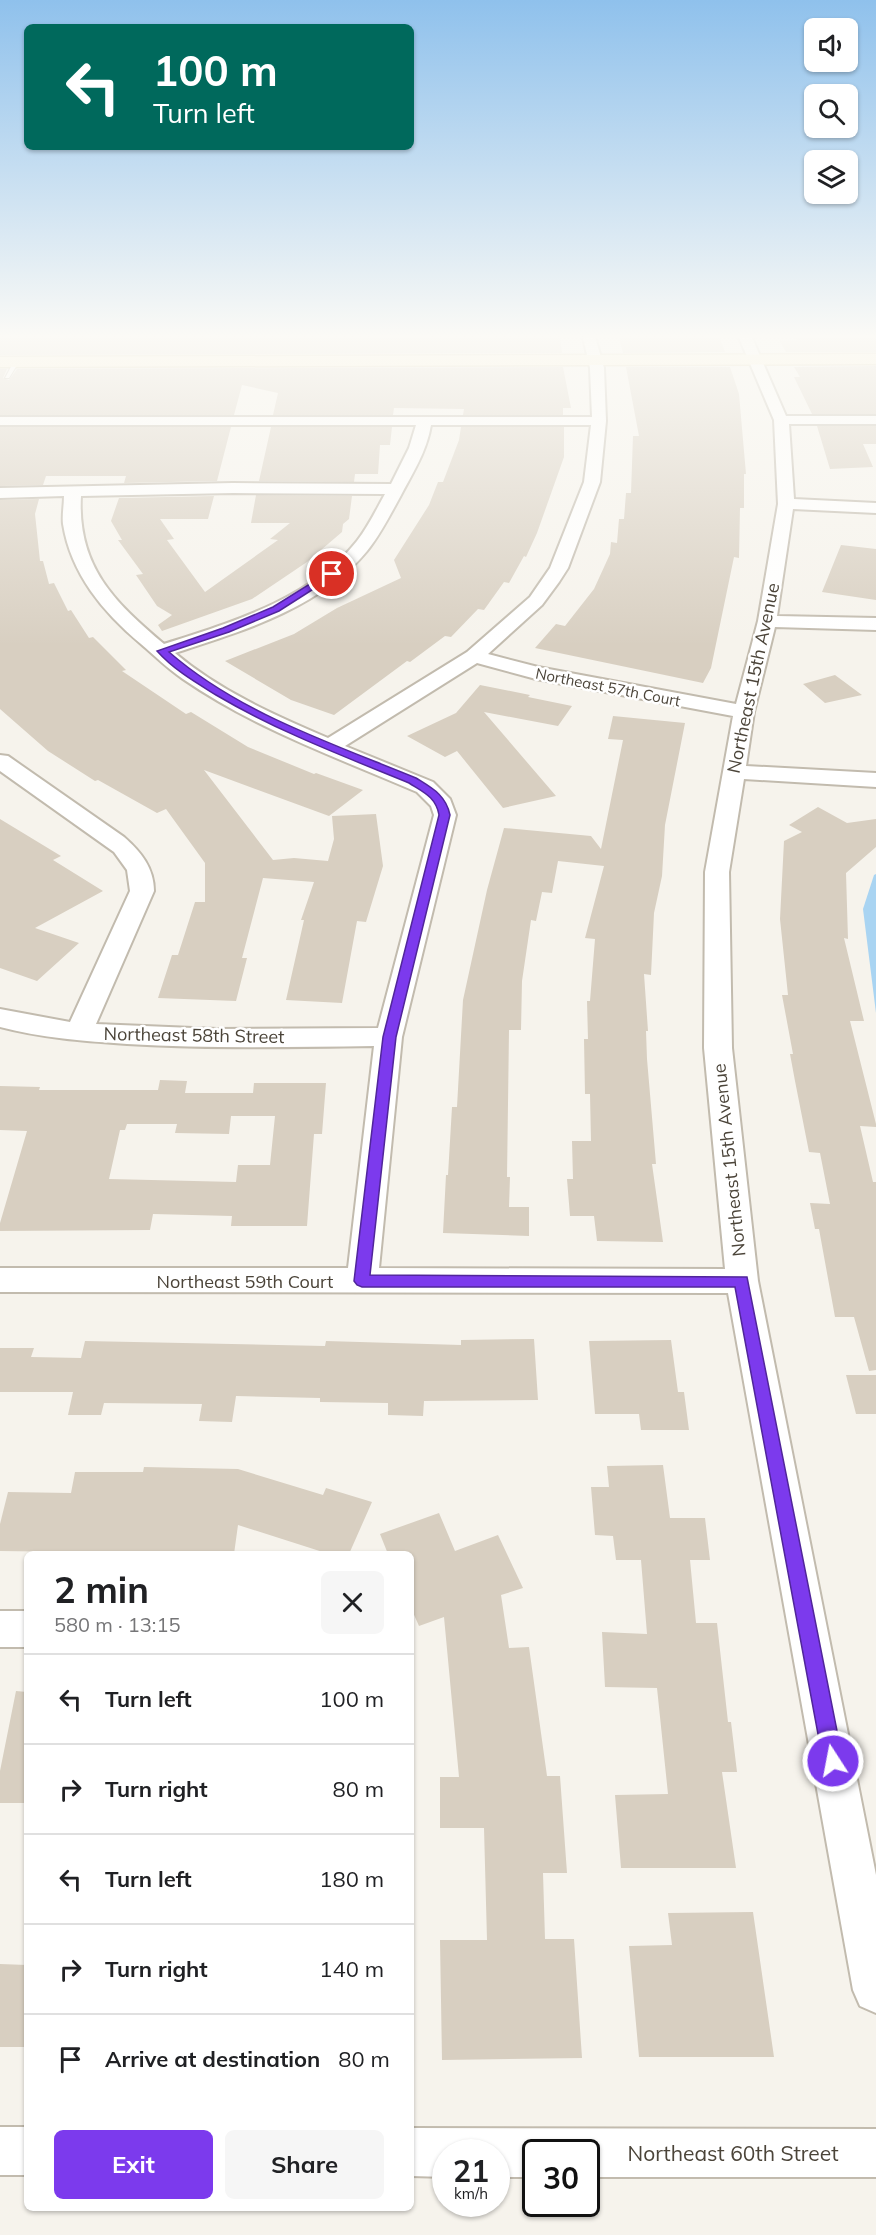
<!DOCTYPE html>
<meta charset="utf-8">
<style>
:root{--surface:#fff;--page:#f6f6f6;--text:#202124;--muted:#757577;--line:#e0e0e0;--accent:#7c3aed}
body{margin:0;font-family:Mulish,sans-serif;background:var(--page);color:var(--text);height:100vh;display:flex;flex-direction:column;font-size:22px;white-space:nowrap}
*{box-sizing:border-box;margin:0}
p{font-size:20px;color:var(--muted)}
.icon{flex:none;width:33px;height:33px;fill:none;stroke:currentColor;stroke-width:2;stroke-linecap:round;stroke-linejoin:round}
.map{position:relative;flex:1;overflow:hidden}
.details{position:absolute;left:24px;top:1551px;width:390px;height:660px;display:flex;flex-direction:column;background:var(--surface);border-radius:9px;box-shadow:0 2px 4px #0004}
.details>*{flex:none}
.top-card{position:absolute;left:24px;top:24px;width:390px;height:126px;border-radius:9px;box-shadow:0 2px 4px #0004;background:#00695c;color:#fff;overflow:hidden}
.buttons{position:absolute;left:804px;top:18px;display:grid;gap:12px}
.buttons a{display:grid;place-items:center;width:54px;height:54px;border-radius:9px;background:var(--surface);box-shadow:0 2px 4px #0004;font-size:30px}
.speed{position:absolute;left:432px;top:2139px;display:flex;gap:12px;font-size:30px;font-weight:700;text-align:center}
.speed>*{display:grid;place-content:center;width:78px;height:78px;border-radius:50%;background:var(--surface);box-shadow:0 2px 4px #0004;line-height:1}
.speed small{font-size:15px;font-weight:400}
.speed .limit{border:3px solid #111;border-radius:9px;background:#fff;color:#111}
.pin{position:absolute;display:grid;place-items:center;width:51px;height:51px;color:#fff;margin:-26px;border:3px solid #fff;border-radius:50%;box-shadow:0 2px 6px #0007}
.me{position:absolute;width:66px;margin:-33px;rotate:349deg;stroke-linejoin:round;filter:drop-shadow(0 0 4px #0008)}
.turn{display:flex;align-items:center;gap:21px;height:126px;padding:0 30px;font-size:27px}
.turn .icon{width:78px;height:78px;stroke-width:2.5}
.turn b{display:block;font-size:42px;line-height:51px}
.round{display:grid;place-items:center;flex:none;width:63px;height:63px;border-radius:9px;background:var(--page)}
.headline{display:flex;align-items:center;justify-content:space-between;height:102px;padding:0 30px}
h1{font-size:36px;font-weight:700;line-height:45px}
.cta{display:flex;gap:12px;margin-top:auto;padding:12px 30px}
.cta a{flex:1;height:69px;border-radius:9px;background:var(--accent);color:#fff;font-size:24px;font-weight:700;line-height:69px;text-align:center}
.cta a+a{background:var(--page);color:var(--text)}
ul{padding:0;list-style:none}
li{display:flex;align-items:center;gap:18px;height:90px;padding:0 30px;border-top:2px solid var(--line)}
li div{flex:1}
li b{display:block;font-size:22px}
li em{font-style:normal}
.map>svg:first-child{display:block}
.water{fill:#a9d4f2}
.building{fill:#d8cfc1;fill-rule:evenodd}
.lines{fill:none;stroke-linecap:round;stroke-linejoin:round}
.lane-casing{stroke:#c2bbae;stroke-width:2}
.street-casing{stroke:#c2bbae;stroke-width:4}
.secondary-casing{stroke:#d6c79b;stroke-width:3}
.lane{fill:#fff;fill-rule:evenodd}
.street{fill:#fff;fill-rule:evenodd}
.secondary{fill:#fff3cd;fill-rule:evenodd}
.route{fill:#7c3aed;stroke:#51269a;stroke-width:1.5}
.labels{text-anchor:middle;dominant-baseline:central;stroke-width:5;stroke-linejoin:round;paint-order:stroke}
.far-street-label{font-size:15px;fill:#4b4439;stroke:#fff}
.street-label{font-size:18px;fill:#4b4439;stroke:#fff}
.near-street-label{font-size:21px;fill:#4b4439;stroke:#fff}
</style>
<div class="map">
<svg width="876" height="2235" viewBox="0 0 876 2235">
<rect width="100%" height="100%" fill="#f6f3ec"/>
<!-- water -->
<path class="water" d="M876,874V1013L863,909L874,875Z"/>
<!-- building -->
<path class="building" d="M618,333H705L707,338H720L725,352L623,353Z
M18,335L329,336H375V338H428V335H560L562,353L0,355V336Z
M795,337L876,338V352H786L779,340H797Z
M876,366V414H812L794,377H800L794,367Z
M563,367L571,408H563V415H463L464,409L394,408L393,415H273L278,393L242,385L234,415H0V369H7L3,378L9,380L17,369Z
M626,367H730L739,394L746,474H744V508H740L739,558L734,557L711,668L703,683L535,648L556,624L565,626L594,589L610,554L611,542L617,543L619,519H624L626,493H631L633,436H639Z
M817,426H876V444H863L873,467L830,469Z
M0,427H231L217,481L124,483L126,476H46L43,485L0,486Z
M271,427H392L390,445H380L378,474H355L354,482L259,481Z
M461,427H564V457L537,533L526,557L524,556L509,583L504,582L484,610L478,609L451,637L445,636L410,662L407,661L334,715L291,700L225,661L294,634L337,608L401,578L394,560L429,505L438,482H443L459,440Z
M256,495L352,496L349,519L343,524L342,532L307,562L252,599L162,631L158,625L172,615L157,606L136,575L143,574L118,540H122L111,521L119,498L214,496L208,519H160L174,539L167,540L205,592L278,540L270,539L290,523H251Z
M39,499L35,514L40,561H43L49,584L54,583L68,611L71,610L89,638L93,637L126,670L122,671L186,714L191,712L248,747L314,774L316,773L363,790L329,816L204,770L273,860L294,858L328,861L334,839L332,816L376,814L383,866L366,922L357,921L342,1003L286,1000L304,920H301L314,882L263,878L242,958H247L236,1001L158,998L172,955H178L195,902H205V863L166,809L157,813L98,780L95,781L48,751L0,709V500Z
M841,545L876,549V600L822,592Z
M835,675L862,695L825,703L803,684Z
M480,685L530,695L528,697L572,706L558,726L484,712L556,796L503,808L457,751L445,757L407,736L456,713Z
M613,716L685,723L665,825L662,876L654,913L651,975L644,974L648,1031H646L647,1059L656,1164H652L663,1242L597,1241L594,1216H570L567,1179H573L572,1141H591L590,1094H585L584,1039H588L587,1001H590L595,939L585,938L604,866L558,861L552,893L542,892L536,921L531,920L522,981L521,1030H509L507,1177H510L509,1207H529V1236L443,1233L446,1175H448L452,1107H457L463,1000L487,890L504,828L591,836L601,849L623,740L608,739Z
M818,807L847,823L876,819V847L846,873L848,939L844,938L864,1021H850L876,1124V1127L860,1126L873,1182H876V1370L869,1371L854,1317H835L819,1229H815L810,1203L830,1204L820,1153L809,1152L795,1081L790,1054H793L782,995H788L780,919L784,841L802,832L789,825Z
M0,819L61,856L53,860L103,891L35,928L79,943L37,981L0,968Z
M160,1080L187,1081L185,1093H253L254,1083H326L322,1134H314L307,1226H231L232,1216L153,1214L150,1230L0,1231V1223L27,1131L0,1130V1086L40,1087L39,1090H158ZM231,1116H275L270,1165H238L236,1182L109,1179L120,1130H125L127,1124H177L175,1133L229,1134Z
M534,1339L538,1400L424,1401L423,1416L388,1415V1403L320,1402V1398L236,1396L232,1422L199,1421L202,1404L104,1403L101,1415H68L73,1392H0V1348H34L31,1357L81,1358L85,1341L325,1346L326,1341L461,1345V1340Z
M671,1340L678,1392H684L689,1430H641L639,1414H595L589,1341Z
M846,1375H876V1414H856Z
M663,1465L670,1518H705L710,1560H690L696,1623H717L728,1722H731L737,1772H722L736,1868H621L615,1795L668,1794L657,1688L605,1687L602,1632L647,1634L641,1560H616L613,1536L595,1535L591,1487H609L607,1466Z
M144,1467L238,1469L323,1495L326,1488L372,1502L349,1554H329L238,1525L234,1554L0,1551V1524L8,1492L71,1493L75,1472H143Z
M439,1513L455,1551L498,1535L523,1588L501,1595L509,1648L529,1647L547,1776H560L567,1873H543L545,1939H574L582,2058L442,2060L440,1940H487L484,1828H440V1777H459L444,1617L419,1626L411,1608V1554H388L380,1534Z
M16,1691L27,1692V1803H0V1771Z
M753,1912L774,2057H639L629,1946L672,1945L668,1913Z
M0,1964L27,1965V2047H0Z"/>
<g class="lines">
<defs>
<path id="lane" d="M14,361L19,362L9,378H5Z"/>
<path id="street" d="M582,333H594L604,368L606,421L600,482L568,568L559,582L542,605L488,654L538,667L736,704L758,621L778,504L774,420L737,333H750L786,416H876V424H789L794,499L876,503V513L793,509L777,616L876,618V630L775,627L754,712L746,766L876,773V787L744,779L729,872L732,1048L758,1281L876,1875V2013L860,2006L853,1990L728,1293L0,1292V1268H348L374,1046C292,1047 209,1049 127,1044C84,1041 42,1038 0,1027V1009L70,1022L130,891L127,870L114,852L0,771V755L8,756L124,837C141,852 154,868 154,891L96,1024L217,1029L378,1028L434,815L431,806L417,792C338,758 254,728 183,679C168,669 154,655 141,644C103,612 71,574 63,524C62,515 64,505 64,496L0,498V488L233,483L391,484L409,448L416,425H0V417H592L590,368ZM431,425H591L584,482L550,568L530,597L467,652L328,738C274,715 220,691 175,653C243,631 320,608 367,551C380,535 390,515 400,497C412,474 427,451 431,425ZM233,493L385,494C376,510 368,527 357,541C311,599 232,622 164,644C114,602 77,566 81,496ZM477,663L536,679L733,716L705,872L704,1048L725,1269L379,1268L402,1037L456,815L450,799L433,782L345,746Z
M0,1611H27V1647H0Z
M0,2127H27V2175H0Z
M411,2128L876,2129V2177H586V2152H536V2177H496V2152H446V2177L411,2176Z"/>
<path id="secondary" d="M876,354V364L0,367V357Z"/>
</defs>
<!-- lane casing -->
<use href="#lane" class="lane-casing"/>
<!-- street casing -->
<use href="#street" class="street-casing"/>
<!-- secondary casing -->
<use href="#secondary" class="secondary-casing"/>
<!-- lane -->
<use href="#lane" class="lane"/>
<!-- street -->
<use href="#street" class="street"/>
<!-- secondary -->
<use href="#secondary" class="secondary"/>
</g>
<!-- sky -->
<linearGradient id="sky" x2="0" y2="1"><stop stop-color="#8fc1ec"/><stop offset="0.52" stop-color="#fbfaf6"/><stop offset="1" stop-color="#fbfaf6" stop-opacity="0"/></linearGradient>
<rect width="876" height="646" fill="url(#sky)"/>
<!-- route -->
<path class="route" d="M329,572L337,574L279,611L229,632L169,652C239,713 331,743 416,778C432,788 446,795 450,815L396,1037L370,1275L747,1277L843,1761L840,1768L833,1771L826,1768L823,1761L735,1287H362L357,1285L354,1281L383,1037L439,815C436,797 423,792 409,783C343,756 277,731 216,695C195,682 174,670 157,651L223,628L273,607Z"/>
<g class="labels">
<!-- far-street labels -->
<g class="far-street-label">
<text transform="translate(608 687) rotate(11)">Northeast 57th Court</text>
</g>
<!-- street labels -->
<g class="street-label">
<text transform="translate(753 678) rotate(-78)">Northeast 15th Avenue</text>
<text transform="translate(194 1035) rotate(1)">Northeast 58th Street</text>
<text transform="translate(729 1160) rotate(-96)">Northeast 15th Avenue</text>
<text x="245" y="1281">Northeast 59th Court</text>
</g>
<!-- near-street labels -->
<g class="near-street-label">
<text x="733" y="2153">Northeast 60th Street</text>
</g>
</g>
</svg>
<div class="buttons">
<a><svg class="icon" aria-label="sound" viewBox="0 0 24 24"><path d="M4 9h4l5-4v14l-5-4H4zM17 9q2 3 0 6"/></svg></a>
<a><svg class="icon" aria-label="search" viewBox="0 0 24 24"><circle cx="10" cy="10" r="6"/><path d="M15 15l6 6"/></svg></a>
<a><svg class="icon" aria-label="layers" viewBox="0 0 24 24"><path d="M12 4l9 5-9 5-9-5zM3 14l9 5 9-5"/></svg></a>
</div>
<div class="speed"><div>21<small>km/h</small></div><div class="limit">30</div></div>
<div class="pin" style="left:332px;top:574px;background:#d93025"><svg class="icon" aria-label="arrive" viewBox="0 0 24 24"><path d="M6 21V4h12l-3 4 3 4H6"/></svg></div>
<svg class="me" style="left:833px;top:1761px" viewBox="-20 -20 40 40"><circle r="17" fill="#7c3aed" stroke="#fff" stroke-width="3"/><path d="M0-11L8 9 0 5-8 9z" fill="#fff"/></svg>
<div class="top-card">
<div class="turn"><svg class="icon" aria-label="left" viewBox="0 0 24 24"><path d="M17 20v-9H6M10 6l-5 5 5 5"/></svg><div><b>100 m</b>Turn left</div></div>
</div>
<section class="details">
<div class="headline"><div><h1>2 min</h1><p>580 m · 13:15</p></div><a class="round"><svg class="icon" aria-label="close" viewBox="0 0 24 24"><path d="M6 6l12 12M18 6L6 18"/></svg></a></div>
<ul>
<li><svg class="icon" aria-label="left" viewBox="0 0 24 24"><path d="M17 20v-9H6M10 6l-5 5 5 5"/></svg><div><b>Turn left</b></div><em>100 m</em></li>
<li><svg class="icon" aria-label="right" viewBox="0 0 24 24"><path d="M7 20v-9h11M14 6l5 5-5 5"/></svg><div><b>Turn right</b></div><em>80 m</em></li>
<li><svg class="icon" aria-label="left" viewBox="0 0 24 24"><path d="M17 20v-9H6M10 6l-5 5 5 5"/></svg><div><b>Turn left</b></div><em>180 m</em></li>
<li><svg class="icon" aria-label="right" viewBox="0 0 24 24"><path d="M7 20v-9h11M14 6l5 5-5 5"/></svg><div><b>Turn right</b></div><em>140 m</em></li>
<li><svg class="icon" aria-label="arrive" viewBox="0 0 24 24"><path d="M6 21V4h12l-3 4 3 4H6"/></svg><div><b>Arrive at destination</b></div><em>80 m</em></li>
</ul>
<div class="cta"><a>Exit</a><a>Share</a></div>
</section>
</div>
